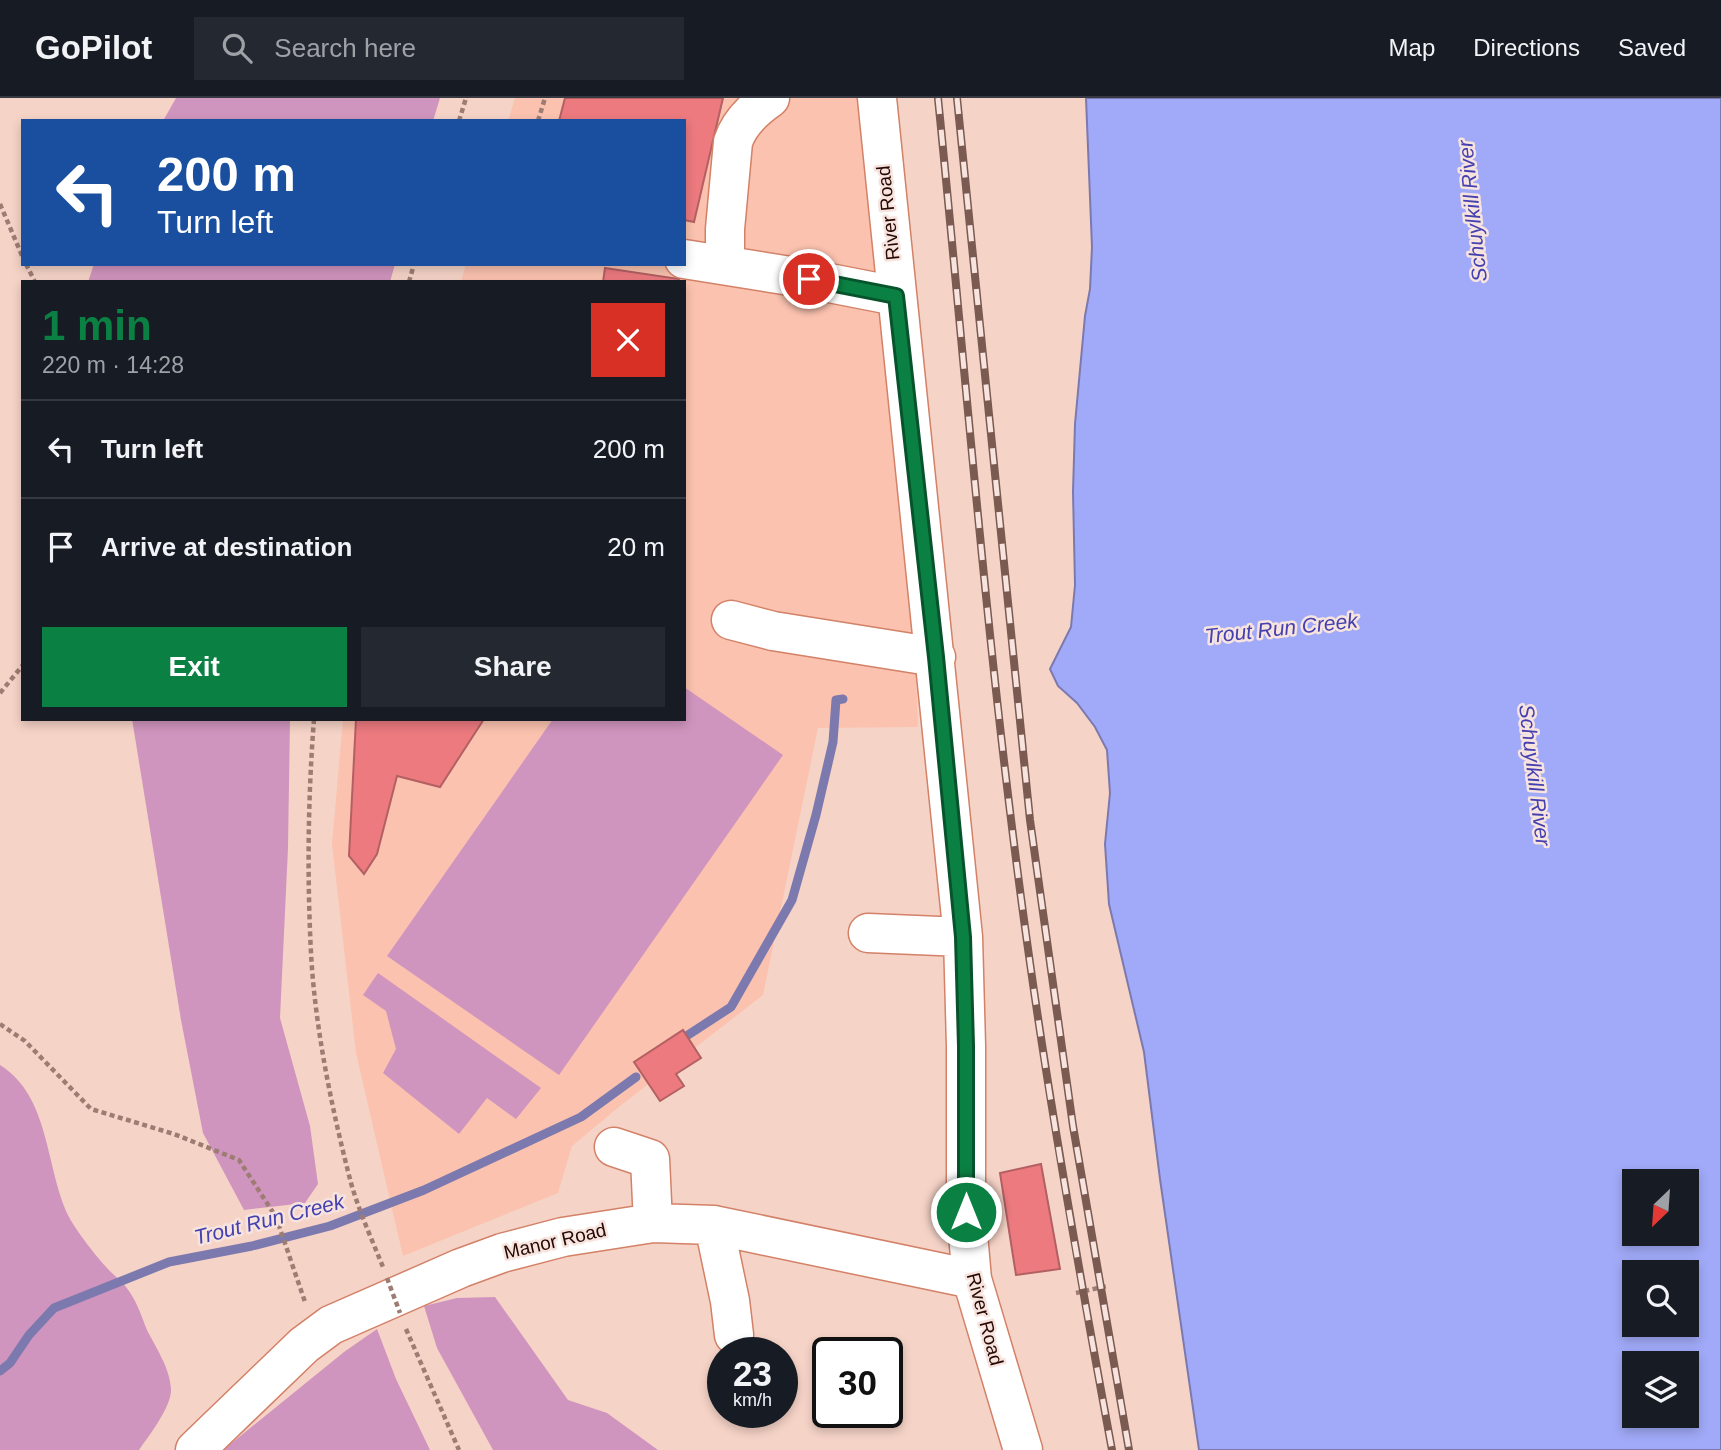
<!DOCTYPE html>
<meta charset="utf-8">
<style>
:root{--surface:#171b24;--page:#242831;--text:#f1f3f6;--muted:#9ea1a6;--line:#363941;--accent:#0b8043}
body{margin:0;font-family:Helvetica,sans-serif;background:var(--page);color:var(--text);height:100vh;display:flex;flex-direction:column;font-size:26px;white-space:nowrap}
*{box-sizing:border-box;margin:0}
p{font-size:23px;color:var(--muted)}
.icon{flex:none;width:38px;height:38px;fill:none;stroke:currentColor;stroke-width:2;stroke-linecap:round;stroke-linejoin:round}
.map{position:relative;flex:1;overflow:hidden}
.details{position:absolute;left:21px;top:182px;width:665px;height:441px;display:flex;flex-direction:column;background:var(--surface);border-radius:0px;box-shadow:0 4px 10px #0003}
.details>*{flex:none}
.hud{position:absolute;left:21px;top:21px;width:665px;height:147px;border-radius:0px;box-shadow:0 4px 10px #0003;background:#1a4fa0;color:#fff;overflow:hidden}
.needle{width:46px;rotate:205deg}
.fabs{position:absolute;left:1622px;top:1071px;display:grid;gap:14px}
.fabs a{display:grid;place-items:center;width:77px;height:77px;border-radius:0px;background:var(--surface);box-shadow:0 4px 10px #0003;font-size:35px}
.speed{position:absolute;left:707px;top:1239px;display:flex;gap:14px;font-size:35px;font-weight:700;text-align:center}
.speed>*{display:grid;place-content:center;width:91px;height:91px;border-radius:50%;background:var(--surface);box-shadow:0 4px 10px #0003;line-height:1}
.speed small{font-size:18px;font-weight:400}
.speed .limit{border:4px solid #111;border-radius:10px;background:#fff;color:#111}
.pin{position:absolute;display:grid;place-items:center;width:60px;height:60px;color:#fff;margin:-30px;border:4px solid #fff;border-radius:50%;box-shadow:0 2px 7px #0007}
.me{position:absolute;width:77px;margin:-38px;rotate:0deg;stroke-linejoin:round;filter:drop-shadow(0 0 5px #0008)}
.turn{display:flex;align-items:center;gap:24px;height:147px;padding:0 21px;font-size:32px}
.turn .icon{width:91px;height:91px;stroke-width:2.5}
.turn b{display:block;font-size:49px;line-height:60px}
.round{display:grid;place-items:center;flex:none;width:74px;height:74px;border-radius:0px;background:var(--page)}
.overview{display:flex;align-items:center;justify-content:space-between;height:119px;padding:0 21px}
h1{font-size:42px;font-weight:600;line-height:52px;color:var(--accent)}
.button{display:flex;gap:14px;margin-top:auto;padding:14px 21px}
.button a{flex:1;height:80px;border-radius:0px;background:var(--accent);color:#fff;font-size:28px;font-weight:600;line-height:80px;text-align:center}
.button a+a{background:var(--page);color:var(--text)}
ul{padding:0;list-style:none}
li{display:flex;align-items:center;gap:21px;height:98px;padding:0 21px;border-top:2px solid var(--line)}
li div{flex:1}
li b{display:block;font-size:26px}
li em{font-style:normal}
header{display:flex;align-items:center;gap:42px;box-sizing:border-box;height:98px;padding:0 35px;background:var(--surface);border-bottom:2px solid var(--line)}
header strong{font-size:33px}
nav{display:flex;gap:38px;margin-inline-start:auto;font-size:24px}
.search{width:490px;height:63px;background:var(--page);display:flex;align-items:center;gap:18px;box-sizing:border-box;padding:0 24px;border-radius:0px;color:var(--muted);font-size:26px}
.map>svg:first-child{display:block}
.built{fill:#fbc2af}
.green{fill:#d095be}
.water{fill:#a1aaf8;stroke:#7c79ae;stroke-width:2;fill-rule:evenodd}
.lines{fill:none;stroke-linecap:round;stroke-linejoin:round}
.stream{stroke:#7c79ae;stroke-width:9}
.building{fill:#ec7a7f;stroke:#b36063;stroke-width:2}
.minor-casing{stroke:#d38167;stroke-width:41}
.path{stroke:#9d7d73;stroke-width:4.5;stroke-dasharray:5 3.5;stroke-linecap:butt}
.minor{stroke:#fff;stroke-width:38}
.rail-casing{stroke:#7a5a51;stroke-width:8}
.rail{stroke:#f7e4de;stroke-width:5;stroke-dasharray:16;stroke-linecap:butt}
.path-bridge{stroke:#9d7d73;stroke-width:4.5;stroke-dasharray:5 3.5;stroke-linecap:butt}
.route-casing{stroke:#07532c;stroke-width:18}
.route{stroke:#0b8043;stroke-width:12}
.labels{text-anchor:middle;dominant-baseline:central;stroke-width:5;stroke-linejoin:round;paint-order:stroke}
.street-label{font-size:19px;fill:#260802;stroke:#f7e4de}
.water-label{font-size:21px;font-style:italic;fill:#4540b0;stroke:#f7e4de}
</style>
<header>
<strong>GoPilot</strong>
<div class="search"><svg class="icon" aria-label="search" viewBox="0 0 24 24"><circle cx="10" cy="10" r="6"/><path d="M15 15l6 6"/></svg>Search here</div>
<nav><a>Map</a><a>Directions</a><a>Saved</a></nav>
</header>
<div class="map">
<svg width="1721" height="1352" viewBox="0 0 1721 1352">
<rect width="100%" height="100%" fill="#f6d3c7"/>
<!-- built -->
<path class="built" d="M515,0H864L913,496L918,629L818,630L763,897L620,1008L572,1048L558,1095L403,1158L356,955L332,746L343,621H684V184H461L466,166H684V23H508Z"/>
<!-- green -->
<path class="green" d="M176,0H440L433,23H163Z
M94,166H395L390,184H88Z
M684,589L783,657L559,977L387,858L553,621H684Z
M132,621H290L288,750L280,920L310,1028L318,1086L305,1105L244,1112L203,1035L181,922Z
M378,875L541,990L516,1021L487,1000L459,1036L383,975L396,951L386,913L363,897Z
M0,967C51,999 45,1071 69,1119C77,1134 96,1158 107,1170C113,1177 121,1182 126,1189C137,1203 141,1217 147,1232C156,1250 170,1270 171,1291C172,1308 149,1338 139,1352H0Z
M495,1199L568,1302L607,1315L658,1352H493L437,1250L424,1208L457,1200Z
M377,1231L396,1281L430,1352H223L344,1254Z"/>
<!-- water -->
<path class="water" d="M1086,0H1721V1352H1199L1160,1081L1144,954L1109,806L1105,746L1110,695L1107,652L1095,629L1077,605L1058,588L1050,571L1071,529L1075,487L1073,394L1075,326L1085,218L1090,191L1092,149ZM1634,1083H1687V1136H1634ZM1634,1174H1687V1227H1634ZM1634,1265H1687V1318H1634Z"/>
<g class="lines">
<!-- stream -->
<path class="stream" d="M688,937L731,909L792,802L816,717L833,644L836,602L843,601
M0,1273L10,1265L29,1237L54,1210L169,1164L252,1148L330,1128L424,1092L581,1019L636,979"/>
</g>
<!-- building -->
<path class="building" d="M565,0H723L694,124L684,122V23H559Z
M605,170L679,181L678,184H603Z
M356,621H484L440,689L397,678L377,756L364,776L349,758Z
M683,932L701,960L676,976L684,988L660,1003L634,964Z
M1041,1066L1060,1171L1016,1177L1000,1075Z"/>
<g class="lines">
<defs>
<path id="minor" d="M877,0L963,839L966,948V1114L972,1181L1023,1352
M684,161L809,181L896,198
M725,167V131L733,44C739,25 754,11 770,0
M731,522L773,533L936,559
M868,835L963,839
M614,1049L650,1061L653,1125
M714,1127L730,1203L734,1237
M195,1352L304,1247L331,1227L461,1170L502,1155L563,1139L653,1125L714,1127L972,1181"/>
</defs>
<!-- minor casing -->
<use href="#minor" class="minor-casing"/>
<!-- path -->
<path class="path" d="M459,23L466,0
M538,23L545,0
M0,106L23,160
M26,166L35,184
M409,184L414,166
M0,595L23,567
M314,621C308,699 307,777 311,855C315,930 332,1012 351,1085C359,1113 372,1142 383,1169
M0,926L25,943L91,1011L174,1036L239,1062L276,1119L305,1204
M1076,1195L1107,1188
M406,1231L459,1352"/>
<!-- minor -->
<use href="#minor" class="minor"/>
<defs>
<path id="rail" d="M938,0C967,289 989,578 1030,865C1053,1028 1082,1190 1112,1352
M957,0L1030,722L1073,1028L1129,1352"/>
</defs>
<!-- rail casing -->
<use href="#rail" class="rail-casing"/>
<!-- rail -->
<use href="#rail" class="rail"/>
<!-- path-bridge -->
<path class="path-bridge" d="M387,1180L400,1215"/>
</g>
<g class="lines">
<defs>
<path id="route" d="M809,181L896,198L936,559L963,839L966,948V1114"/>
</defs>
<!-- route casing -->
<use href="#route" class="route-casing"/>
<!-- route -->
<use href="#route" class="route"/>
</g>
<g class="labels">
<!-- street labels -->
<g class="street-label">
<text transform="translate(888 115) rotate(-96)">River Road</text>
<text transform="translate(555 1143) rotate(-13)">Manor Road</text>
<text transform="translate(985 1221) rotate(75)">River Road</text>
</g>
<!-- water labels -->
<g class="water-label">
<text transform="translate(1472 113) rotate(-96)">Schuylkill River</text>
<text transform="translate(1281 530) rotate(-6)">Trout Run Creek</text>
<text transform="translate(1535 677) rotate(83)">Schuylkill River</text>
<text transform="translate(269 1121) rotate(-14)">Trout Run Creek</text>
</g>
</g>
</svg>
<div class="fabs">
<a><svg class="needle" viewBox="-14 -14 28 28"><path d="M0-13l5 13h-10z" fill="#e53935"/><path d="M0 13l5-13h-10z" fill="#9ea1a6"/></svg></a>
<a><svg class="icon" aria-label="search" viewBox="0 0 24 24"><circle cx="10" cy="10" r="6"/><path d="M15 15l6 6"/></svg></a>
<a><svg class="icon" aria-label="layers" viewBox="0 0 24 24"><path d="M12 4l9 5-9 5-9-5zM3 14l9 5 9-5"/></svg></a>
</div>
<div class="speed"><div>23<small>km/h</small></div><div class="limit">30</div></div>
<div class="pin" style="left:809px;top:181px;background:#d93025"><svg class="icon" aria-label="arrive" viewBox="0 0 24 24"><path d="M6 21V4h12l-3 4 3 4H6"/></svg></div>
<svg class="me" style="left:966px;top:1114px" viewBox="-20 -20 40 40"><circle r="17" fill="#0b8043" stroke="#fff" stroke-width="3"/><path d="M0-11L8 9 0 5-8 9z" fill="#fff"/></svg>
<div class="hud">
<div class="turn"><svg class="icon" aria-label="left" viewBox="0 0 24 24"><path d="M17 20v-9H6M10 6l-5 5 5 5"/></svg><div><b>200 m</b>Turn left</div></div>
</div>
<section class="details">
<div class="overview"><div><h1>1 min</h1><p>220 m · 14:28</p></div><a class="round" style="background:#d93025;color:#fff"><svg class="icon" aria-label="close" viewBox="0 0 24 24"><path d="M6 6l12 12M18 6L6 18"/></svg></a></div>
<ul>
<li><svg class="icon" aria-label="left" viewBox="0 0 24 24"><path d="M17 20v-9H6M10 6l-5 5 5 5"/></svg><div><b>Turn left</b></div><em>200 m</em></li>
<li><svg class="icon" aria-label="arrive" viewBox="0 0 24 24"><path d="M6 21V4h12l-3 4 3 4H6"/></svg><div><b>Arrive at destination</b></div><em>20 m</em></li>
</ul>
<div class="button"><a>Exit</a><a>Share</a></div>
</section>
</div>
